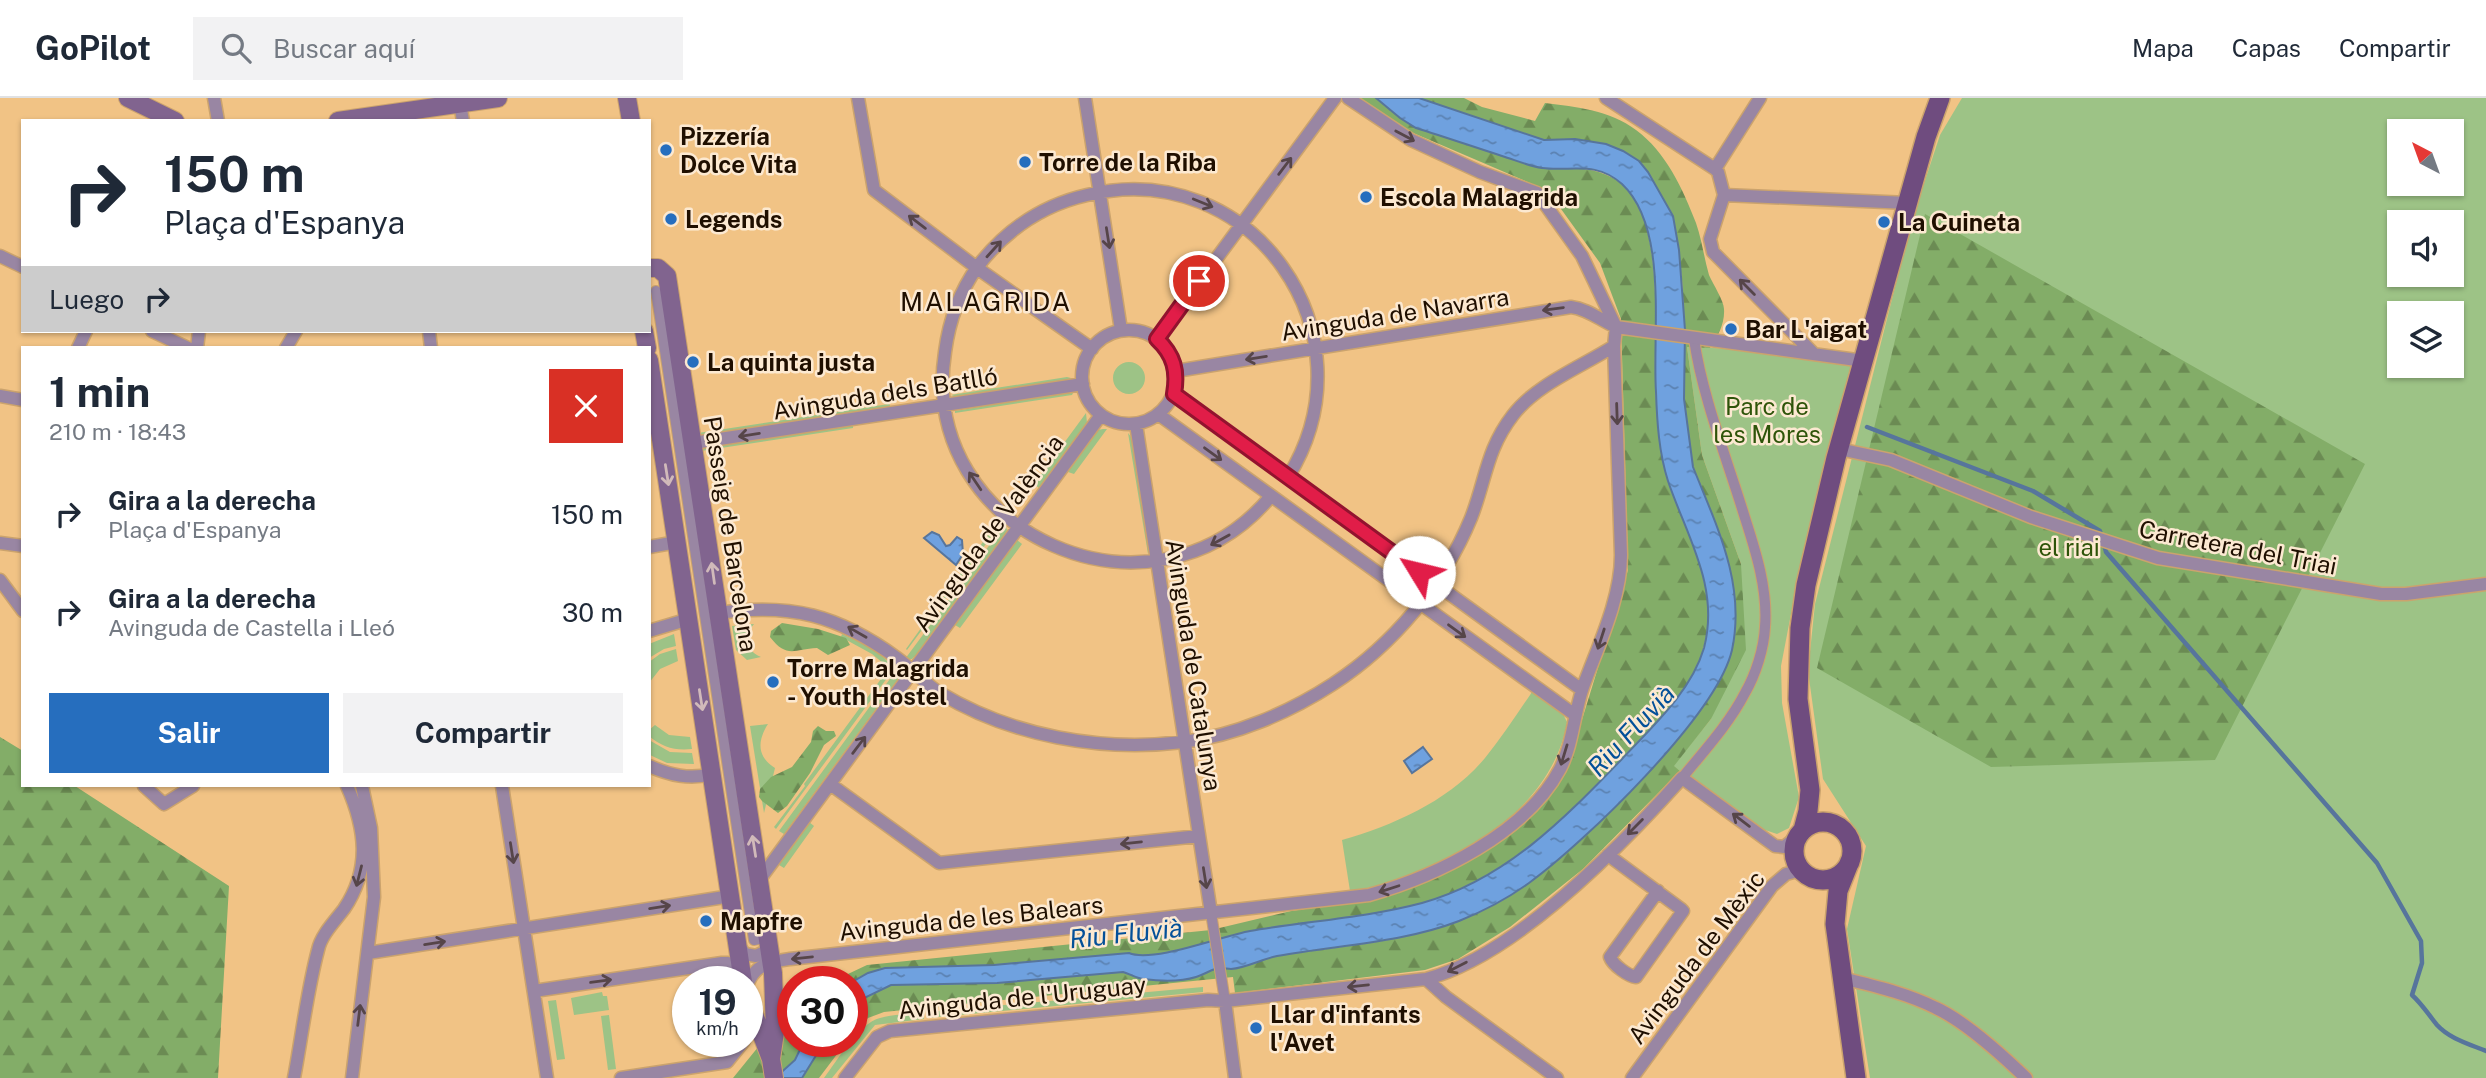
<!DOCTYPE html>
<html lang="es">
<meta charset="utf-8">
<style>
:root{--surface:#fff;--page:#f2f2f3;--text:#1f2937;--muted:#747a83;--line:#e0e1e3;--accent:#266ebe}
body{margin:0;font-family:"Public Sans",sans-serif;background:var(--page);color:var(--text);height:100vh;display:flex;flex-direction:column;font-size:26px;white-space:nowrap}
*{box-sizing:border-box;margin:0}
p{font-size:23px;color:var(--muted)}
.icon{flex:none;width:38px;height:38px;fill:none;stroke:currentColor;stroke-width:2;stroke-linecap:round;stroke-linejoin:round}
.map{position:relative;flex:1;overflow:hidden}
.side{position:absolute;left:21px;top:248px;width:630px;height:441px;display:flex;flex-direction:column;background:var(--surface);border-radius:0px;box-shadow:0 2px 5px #0004}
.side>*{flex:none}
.banner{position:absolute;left:21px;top:21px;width:630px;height:214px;border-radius:0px;box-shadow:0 2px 5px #0004;background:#fff;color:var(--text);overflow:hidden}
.needle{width:46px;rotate:319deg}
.fabs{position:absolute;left:2387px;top:21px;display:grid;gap:14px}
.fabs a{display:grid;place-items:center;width:77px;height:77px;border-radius:0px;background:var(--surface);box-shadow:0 2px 5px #0004;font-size:35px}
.speed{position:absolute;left:672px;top:868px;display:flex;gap:14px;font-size:35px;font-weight:700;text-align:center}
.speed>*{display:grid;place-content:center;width:91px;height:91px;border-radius:50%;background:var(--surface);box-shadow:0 2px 5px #0004;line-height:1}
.speed small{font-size:18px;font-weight:400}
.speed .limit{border:10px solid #d22;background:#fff;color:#111}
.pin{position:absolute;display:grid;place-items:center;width:60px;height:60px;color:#fff;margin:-30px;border:4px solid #fff;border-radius:50%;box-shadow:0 2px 7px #0007}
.me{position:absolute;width:77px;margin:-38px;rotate:306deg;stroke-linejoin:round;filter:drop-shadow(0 0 5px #0008)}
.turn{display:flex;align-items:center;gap:24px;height:147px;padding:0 28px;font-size:32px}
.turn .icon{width:91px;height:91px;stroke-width:2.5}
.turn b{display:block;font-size:49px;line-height:60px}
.then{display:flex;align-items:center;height:66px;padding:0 28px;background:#0003;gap:14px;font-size:26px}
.round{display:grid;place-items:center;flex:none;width:74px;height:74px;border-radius:0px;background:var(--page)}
.summary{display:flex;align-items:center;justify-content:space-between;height:119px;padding:0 28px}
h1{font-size:42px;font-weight:700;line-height:52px}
.action{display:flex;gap:14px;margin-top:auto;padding:14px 28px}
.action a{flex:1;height:80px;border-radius:0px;background:var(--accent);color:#fff;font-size:28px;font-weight:700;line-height:80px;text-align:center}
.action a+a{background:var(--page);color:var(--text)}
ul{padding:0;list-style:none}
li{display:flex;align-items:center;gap:21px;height:98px;padding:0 28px}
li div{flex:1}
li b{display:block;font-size:26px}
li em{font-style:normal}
header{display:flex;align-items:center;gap:42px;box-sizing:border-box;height:98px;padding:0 35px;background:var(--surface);border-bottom:2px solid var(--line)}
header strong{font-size:33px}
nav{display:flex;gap:38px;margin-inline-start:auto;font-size:24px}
.search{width:490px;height:63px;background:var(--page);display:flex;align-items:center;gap:18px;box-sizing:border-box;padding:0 24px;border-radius:0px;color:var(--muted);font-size:26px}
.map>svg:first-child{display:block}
.green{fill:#9dc386;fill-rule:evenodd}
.forest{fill:url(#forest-firs)}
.water{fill:url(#water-ripples);stroke:#57759c;stroke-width:2}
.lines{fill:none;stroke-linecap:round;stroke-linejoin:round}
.stream{stroke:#57759c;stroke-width:4.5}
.pedestrian-casing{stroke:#cba36d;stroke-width:12}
.minor-casing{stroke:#cba36d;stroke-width:15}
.secondary-casing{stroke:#cba36d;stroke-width:20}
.primary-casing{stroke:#cba36d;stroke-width:22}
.pedestrian{stroke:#9986a3;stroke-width:10}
.minor{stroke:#9986a3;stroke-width:12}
.secondary{stroke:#81648f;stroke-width:18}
.primary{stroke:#6f4c7f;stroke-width:19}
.oneway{stroke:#564549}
.oneway2{stroke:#d1baba}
.route-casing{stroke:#92132f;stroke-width:18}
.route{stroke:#e11d48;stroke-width:12}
.poi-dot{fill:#266ebe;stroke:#fce9d1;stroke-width:2.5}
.labels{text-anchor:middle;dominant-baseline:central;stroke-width:5;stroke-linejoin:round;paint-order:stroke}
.poi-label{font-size:24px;font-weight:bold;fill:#1f0f00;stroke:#fce9d1;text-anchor:start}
.street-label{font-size:24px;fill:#1f0f00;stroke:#fce9d1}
.park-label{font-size:24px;fill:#2e5409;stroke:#fce9d1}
.neighbourhood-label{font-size:26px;letter-spacing:2px;fill:#1f0f00;stroke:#fce9d1}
.water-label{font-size:26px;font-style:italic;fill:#045099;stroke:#fce9d1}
</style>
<header>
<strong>GoPilot</strong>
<div class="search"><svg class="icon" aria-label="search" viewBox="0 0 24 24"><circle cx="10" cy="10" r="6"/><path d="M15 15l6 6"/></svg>Buscar aquí</div>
<nav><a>Mapa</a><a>Capas</a><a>Compartir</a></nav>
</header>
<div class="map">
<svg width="2486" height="980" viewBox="0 0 2486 980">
<defs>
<pattern id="forest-firs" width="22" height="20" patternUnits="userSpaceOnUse" patternTransform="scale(1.75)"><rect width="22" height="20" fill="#83ad68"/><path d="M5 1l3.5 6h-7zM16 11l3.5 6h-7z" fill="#6b8b53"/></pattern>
<pattern id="water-ripples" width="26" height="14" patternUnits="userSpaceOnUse" patternTransform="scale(1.75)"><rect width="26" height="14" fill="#6fa1df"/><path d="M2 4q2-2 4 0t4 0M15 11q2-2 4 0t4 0" fill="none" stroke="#5b82b2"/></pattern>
</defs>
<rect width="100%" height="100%" fill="#f1c385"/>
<!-- green -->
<path class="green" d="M1962,0H2486V980H1870L1847,831L1866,748L1823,681L1808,573L1815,506L1912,122L1940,37ZM2399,33H2452V86H2399ZM2399,124H2452V177H2399ZM2399,215H2452V268H2399Z
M1687,249L1736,251L1855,262L1800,469L1781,568L1782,605L1799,699L1789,730L1777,736L1762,731L1673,668L1711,621L1741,466L1702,357Z
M1113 280a16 16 0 1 1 32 0a16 16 0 1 1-32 0Z
M1067,279L1071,280L1069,282L957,299L951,297Z
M1068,294L1073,295L1072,297L955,315V313Z
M889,306L891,309L699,338L698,335Z
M1086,315L1087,325L1039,390L1034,386Z
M853,327V330L701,353V350Z
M1103,331H1107L1074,376L1068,374L1098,332Z
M1128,335L1132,340L1149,451L1148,456Z
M998,423L1000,427L907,552L906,551Z
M1005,426L1007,432L1005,436L916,557L912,561H905Z
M1017,442L1022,446L960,530L955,527Z
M754,526C742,539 746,553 761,559L747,562L736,552L732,528Z
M674,536L676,548L664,551L649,560V546Z
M842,536C858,543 887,556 893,572L776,731L774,729L805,688L804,686L889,570L872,556L841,539Z
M676,551L678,563L660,571L649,585V564L660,556Z
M895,574L900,578L898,581L784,736L779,733Z
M1532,594L1563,616L1567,624C1552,717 1437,781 1350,793L1342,742C1394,727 1449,703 1485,660C1502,639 1517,616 1532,594Z
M768,626C757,643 757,659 775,670L764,715L750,628Z
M655,627L669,637L690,639L692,651C675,653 662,649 649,638V632Z
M649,642L670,654L692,655L694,666L667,665L650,657Z
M809,724L814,728L784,770L779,767Z
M1203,889V894L928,920L927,914Z
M602,894L603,898H607L609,912L574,917L571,900Z
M556,902L565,961L557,962L548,903Z
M924,915V921L875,927L832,980H824C837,963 859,925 880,920C893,916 909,916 924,915Z
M609,917L616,971L608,972L601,918Z"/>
<!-- forest -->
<path class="forest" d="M1359,0H1376L1400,20L1417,30L1530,67C1560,75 1580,64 1611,79C1666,106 1654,224 1655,275C1655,294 1657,313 1658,332C1664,398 1710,454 1708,521C1707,542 1701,563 1690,581C1671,612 1644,637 1620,663C1574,710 1528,759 1469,788C1414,814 1349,820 1290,828C1275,830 1260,830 1246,834C1217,840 1155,866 1129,855L994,867L889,870L868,875L852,884H831L867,867L1211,832L1291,813L1377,801L1421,786L1471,762L1508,738L1532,716L1569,664L1628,472L1621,221L1600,165L1556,104L1537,88L1411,34Z
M1419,0H1464L1482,9L1535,23L1545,5C1576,9 1610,12 1636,32C1666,54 1683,91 1696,125C1702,142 1704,160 1709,177C1713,186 1724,203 1724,211C1725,226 1718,238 1710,250L1687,249L1702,357L1741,466L1746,552L1711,621L1674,668L1680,673L1583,771L1510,829L1458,861L1425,872L1235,895L1233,879L884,914L868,920L852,936V906L891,887L997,885L1123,874C1128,875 1133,879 1138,880C1147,882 1186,881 1196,879C1203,878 1209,873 1215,871C1221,869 1226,871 1231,871C1246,870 1262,861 1277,858C1337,848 1402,845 1459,823C1484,813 1507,801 1529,785C1584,745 1717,617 1732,552C1746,486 1717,429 1693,369L1684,301L1685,232L1682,181L1673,118L1606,46L1575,41L1552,44L1544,42Z
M1925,116L2365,366L2215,662L1991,669L1817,570Z
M782,525L818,531L846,540L850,547L828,557L817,550C794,551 787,561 770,539L771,533Z
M818,628L826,633H834L836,638L824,647L810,675L787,708L778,715L762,703L759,699L760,691L771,679L792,669L811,644L813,633Z
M0,639L23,653V688H75L229,788L218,980H0Z
M793,906V943H804L795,962L775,980H733Z
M825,943H847L819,980H802Z"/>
<!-- water -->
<path class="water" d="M1376,0H1419L1544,42L1575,41L1606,46L1623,53L1639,63L1648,74L1673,118L1679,152L1685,232L1684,301L1693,369C1717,429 1746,486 1732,552C1717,617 1584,745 1529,785C1507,801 1484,813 1459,823C1402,845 1337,847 1277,858C1262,861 1246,870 1231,871C1226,871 1221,869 1215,871C1209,873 1203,877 1196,879C1180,884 1159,883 1143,881C1136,880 1130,876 1123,874L997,885L891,887L852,906V884L868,875L885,870L994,867L1129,855C1153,865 1222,838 1250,833C1307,823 1365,820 1422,805C1505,782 1564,721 1622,661C1652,629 1691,594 1704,550C1720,489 1687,439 1668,383C1659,355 1657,324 1656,294C1652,236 1669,130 1622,86C1595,62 1571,74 1542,70C1529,68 1515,62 1502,58C1474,49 1445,39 1416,30L1400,20Z
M932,434L939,437L946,448L950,447L957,439L962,442L963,456L956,467L924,440Z
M1423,649L1432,661L1412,675L1404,663Z
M804,943H825L802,980H775L795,962Z"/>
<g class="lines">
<!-- stream -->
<path class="stream" d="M1867,329L2033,393L2100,433L2101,438
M2104,446L2106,454L2377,765L2421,843L2422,865L2412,897C2422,906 2428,916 2437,927C2450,941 2469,946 2486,953"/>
<defs>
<path id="pedestrian" d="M656,193L754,842L763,840
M1682,680C1704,653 1729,626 1745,595C1756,576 1764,550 1765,529C1768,492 1756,454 1745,420C1728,364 1702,298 1694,241
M1211,815L1225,903"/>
<path id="minor" d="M214,0L218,23
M459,0L463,23
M858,0L874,92L977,170L1092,251
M1085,0L1121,232
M1348,0L1411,42L1480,74L1537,95L1582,158L1616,229
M1606,0L1715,71L1718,74L1724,97L1710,141L1713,154L1813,255
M1715,71L1760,0
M1724,97L1908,105
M0,158L23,169
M1082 279a47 47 0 1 1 94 0a47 47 0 1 1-94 0Z
M152,233L188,250
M429,233L431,250
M1157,241L1335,0
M78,250L86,233
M197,250L199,233
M286,250L296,233
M1176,273L1571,209C1588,211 1600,222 1616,229L1864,263
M1174,296L1582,592
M0,298L23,302
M1158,316L1575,617
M1136,326L1211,815
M693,345L1083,286
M1839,351L1891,362L2031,419L2158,460L2381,496H2406L2486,486
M1271,398C1153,540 917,436 945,254C949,223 960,193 978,168C1006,132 1043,107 1087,97C1252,57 1377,236 1288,379
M0,445L23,448
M649,449L677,444
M0,482L23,513
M719,515C791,505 838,517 897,560C912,571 925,586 940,595C1011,638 1101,654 1183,644C1235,638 1290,614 1333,586C1393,547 1444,486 1471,420C1486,382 1486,352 1513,317C1537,286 1581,269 1614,248
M649,533L689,521
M649,668C670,677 689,682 712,676
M830,686L939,765L1199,738
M144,688L164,706L193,688
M502,688L547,980
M1608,757L1681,811L1683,813L1636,879C1628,878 1613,867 1610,859L1658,793
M760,781L1101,317
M738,847L745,856L756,858L764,854L769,846
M368,855L731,798
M1842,880C1874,888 1906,895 1936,910C1966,924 2002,957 2026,980
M1426,881L1446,899L1557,980
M747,888C754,866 770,864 790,861L1369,797C1437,778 1526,735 1560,671C1573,646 1574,615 1583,589C1598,548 1621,501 1621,457L1614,248L1616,229
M534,893L722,865H728L739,870
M1225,903L1235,980
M747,928V932
M294,980C302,938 307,893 318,852C321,837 335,823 344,811C371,771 366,731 347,688
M352,980L374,799L371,730L362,688
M621,980L727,964L744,943
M845,980L877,939L890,933L1208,902L1225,903L1426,881C1515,858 1622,747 1682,680L1775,748L1784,749L1797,739
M1632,980L1772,788L1786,776L1801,772"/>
<path id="secondary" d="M128,0L175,23
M627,0L631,23
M338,23L498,0
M649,170H658L667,178L773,875L775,934L771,961
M644,233L647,250
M649,262L743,884
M747,898L771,961L774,980"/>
<path id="primary" d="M1794 753a29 29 0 1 1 58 0a29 29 0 1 1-58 0Z
M1803,732L1808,713L1810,692L1798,601L1800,530L1806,487L1836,360L1926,39L1940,0
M1850,763L1838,793L1835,826L1856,980"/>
</defs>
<!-- pedestrian casing -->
<use href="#pedestrian" class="pedestrian-casing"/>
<!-- minor casing -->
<use href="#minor" class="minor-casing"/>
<!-- secondary casing -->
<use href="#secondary" class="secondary-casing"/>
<!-- primary casing -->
<use href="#primary" class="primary-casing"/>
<!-- pedestrian -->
<use href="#pedestrian" class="pedestrian"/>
<!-- minor -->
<use href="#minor" class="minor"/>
<!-- secondary -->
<use href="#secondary" class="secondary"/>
<!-- primary -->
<use href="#primary" class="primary"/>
</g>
<!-- one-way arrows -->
<defs><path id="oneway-shaft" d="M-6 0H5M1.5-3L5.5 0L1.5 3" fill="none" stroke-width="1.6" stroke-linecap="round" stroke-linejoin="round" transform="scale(1.75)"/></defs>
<g class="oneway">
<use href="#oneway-shaft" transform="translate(1405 38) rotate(28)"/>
<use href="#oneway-shaft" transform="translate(1285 68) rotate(-53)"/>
<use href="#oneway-shaft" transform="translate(1203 105) rotate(22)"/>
<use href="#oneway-shaft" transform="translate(917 124) rotate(-143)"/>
<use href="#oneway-shaft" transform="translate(1108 140) rotate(81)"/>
<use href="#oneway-shaft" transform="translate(994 151) rotate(-48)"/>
<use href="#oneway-shaft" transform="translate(1747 189) rotate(-135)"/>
<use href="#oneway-shaft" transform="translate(1553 211) rotate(172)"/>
<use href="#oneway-shaft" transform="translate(1256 260) rotate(171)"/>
<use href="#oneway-shaft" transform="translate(1617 316) rotate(88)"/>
<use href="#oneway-shaft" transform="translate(749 337) rotate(171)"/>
<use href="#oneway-shaft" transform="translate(1213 356) rotate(36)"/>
<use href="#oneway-shaft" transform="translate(975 383) rotate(-124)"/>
<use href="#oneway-shaft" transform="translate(1220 442) rotate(151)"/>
<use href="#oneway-shaft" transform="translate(1457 533) rotate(36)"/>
<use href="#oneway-shaft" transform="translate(857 534) rotate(-150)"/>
<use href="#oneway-shaft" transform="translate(1601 541) rotate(108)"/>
<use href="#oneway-shaft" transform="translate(859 647) rotate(-53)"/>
<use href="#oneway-shaft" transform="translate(1564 657) rotate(107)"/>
<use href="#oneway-shaft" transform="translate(1741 722) rotate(-143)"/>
<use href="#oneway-shaft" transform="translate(1635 729) rotate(135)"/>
<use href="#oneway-shaft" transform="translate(1131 745) rotate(174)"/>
<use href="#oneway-shaft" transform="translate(512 755) rotate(81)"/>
<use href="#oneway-shaft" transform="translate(359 778) rotate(104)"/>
<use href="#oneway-shaft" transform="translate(1205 780) rotate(81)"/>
<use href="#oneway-shaft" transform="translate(1389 791) rotate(162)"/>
<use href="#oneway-shaft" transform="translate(660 809) rotate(-9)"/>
<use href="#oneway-shaft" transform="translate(435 845) rotate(-9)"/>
<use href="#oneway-shaft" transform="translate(802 860) rotate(174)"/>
<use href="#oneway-shaft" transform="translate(1457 869) rotate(153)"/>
<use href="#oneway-shaft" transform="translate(601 883) rotate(-8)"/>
<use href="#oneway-shaft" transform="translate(1358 888) rotate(174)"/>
<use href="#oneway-shaft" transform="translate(359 917) rotate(-83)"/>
</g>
<g class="oneway2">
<use href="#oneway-shaft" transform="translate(667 377) rotate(81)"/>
<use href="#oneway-shaft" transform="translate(713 475) rotate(-98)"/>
<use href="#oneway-shaft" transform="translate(701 602) rotate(81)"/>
<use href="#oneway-shaft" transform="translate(754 748) rotate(-99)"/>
</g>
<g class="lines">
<defs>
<path id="route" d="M1199,183L1157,241C1174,257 1178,273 1174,296L1419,474"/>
</defs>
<!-- route casing -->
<use href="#route" class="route-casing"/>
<!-- route -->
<use href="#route" class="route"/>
</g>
<!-- markers -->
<g class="poi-dot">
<circle cx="666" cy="52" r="7"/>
<circle cx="1025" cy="64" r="7"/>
<circle cx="1366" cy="99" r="7"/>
<circle cx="671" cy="121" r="7"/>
<circle cx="1884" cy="124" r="7"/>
<circle cx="1731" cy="231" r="7"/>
<circle cx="693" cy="264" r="7"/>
<circle cx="773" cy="584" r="7"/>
<circle cx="706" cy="823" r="7"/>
<circle cx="1256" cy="930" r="7"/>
</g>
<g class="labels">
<!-- poi labels -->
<g class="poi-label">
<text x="680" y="38">Pizzería<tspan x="680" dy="28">Dolce Vita</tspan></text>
<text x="1039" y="64">Torre de la Riba</text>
<text x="1380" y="99">Escola Malagrida</text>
<text x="685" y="121">Legends</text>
<text x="1898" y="124">La Cuineta</text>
<text x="1745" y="231">Bar L'aigat</text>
<text x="707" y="264">La quinta justa</text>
<text x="787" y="570">Torre Malagrida<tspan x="787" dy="28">- Youth Hostel</tspan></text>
<text x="720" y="823">Mapfre</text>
<text x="1270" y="916">Llar d'infants<tspan x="1270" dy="28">l'Avet</tspan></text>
</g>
<!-- street labels -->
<g class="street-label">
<text transform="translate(1395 216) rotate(-9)">Avinguda de Navarra</text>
<text transform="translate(885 295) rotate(-9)">Avinguda dels Batlló</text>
<text transform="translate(988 435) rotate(-54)">Avinguda de València</text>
<text transform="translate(731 436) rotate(81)">Passeig de Barcelona</text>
<text transform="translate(2238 449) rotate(11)">Carretera del Triai</text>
<text transform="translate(1194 567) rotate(81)">Avinguda de Catalunya</text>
<text transform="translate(971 820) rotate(-6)">Avinguda de les Balears</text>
<text transform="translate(1696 859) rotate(-53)">Avinguda de Mèxic</text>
<text transform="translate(1022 899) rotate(-6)">Avinguda de l'Uruguay</text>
</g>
<!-- park labels -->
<g class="park-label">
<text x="1767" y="308">Parc de<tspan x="1767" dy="28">les Mores</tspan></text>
<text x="2069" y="449">el riai</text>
</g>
<!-- neighbourhood labels -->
<g class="neighbourhood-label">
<text x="986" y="203">MALAGRIDA</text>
</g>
<!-- water labels -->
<g class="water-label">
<text transform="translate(1631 632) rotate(-47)">Riu Fluvià</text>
<text transform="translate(1126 835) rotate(-6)">Riu Fluvià</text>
</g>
</g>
</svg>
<div class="fabs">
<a><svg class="needle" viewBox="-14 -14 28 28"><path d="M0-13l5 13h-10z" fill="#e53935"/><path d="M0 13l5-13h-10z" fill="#747a83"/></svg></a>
<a><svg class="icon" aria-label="sound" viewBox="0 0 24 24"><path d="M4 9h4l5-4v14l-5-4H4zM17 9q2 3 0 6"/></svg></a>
<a><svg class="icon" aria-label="layers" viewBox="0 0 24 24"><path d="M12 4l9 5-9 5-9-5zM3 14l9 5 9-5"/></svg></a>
</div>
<div class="speed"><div>19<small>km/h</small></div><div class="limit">30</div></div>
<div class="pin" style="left:1199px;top:183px;background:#d93025"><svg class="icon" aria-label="arrive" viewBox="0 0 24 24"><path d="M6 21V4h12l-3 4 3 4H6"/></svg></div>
<svg class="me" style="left:1419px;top:474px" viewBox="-20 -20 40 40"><circle r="19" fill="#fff"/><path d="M0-13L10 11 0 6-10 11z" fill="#e11d48"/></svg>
<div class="banner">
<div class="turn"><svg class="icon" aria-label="right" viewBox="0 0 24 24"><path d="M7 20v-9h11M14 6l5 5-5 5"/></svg><div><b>150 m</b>Plaça d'Espanya</div></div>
<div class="then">Luego<svg class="icon" aria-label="right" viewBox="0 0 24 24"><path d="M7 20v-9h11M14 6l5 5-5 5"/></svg></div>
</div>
<section class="side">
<div class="summary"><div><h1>1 min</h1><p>210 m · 18:43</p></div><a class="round" style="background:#d93025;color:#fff"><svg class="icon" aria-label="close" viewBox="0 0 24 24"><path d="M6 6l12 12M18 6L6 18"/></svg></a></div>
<ul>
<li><svg class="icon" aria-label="right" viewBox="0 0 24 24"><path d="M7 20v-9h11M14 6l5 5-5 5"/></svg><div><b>Gira a la derecha</b><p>Plaça d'Espanya</p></div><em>150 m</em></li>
<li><svg class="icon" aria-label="right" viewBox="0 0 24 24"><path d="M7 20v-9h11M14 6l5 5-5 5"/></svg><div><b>Gira a la derecha</b><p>Avinguda de Castella i Lleó</p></div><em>30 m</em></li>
</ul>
<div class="action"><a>Salir</a><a>Compartir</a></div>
</section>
</div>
